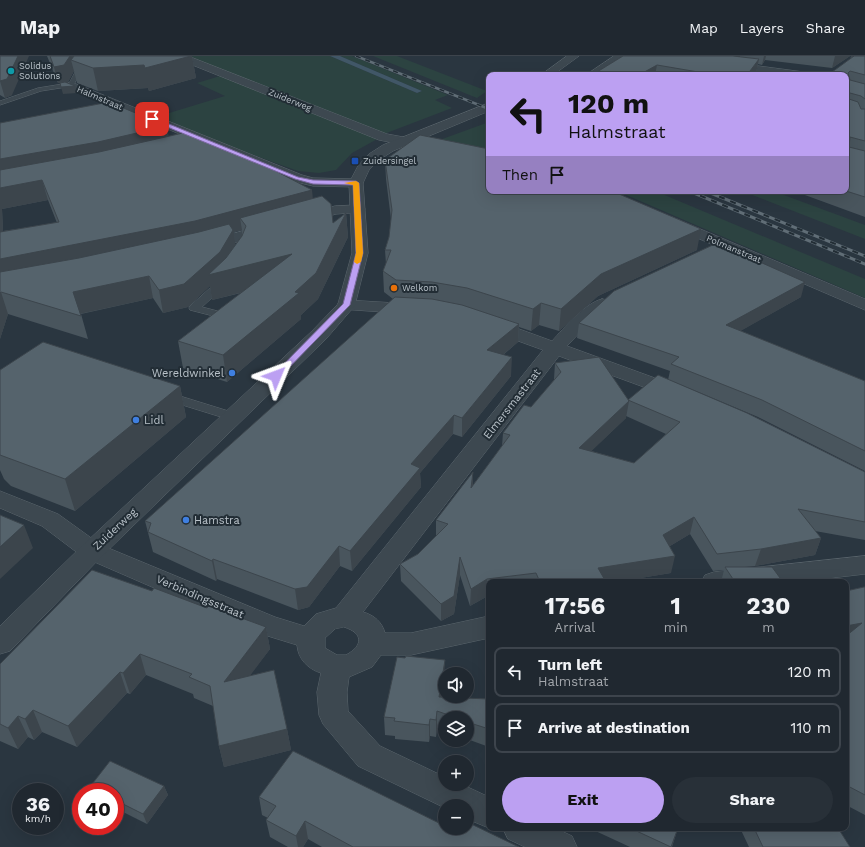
<!DOCTYPE html>
<meta charset="utf-8">
<style>
:root{--surface:#202830;--page:#283038;--text:#f1f3f6;--muted:#a2a6ab;--line:#3d444c;--accent:#bca0f2}
body{margin:0;font-family:"Work Sans",sans-serif;background:var(--page);color:var(--text);height:100vh;display:flex;flex-direction:column;font-size:15px;white-space:nowrap}
*{box-sizing:border-box;margin:0}
p{font-size:13px;color:var(--muted)}
.icon{flex:none;width:22px;height:22px;fill:none;stroke:currentColor;stroke-width:2;stroke-linecap:round;stroke-linejoin:round}
.map{position:relative;flex:1;overflow:hidden}
.panel{position:absolute;left:486px;top:523px;width:363px;height:252px;display:flex;flex-direction:column;background:var(--surface);border-radius:8px;box-shadow:0 4px 16px #0002,0 0 0 1px var(--line)}
.panel>*{flex:none}
.top-card{position:absolute;left:486px;top:16px;width:363px;height:122px;border-radius:8px;box-shadow:0 4px 16px #0002,0 0 0 1px var(--line);background:#bca0f2;color:#111;overflow:hidden}
.controls{position:absolute;left:438px;top:611px;display:grid;gap:8px}
.controls a{display:grid;place-items:center;width:36px;height:36px;border-radius:50%;background:var(--surface);box-shadow:0 4px 16px #0002,0 0 0 1px var(--line);font-size:20px}
.speed{position:absolute;left:12px;top:727px;display:flex;gap:8px;font-size:20px;font-weight:700;text-align:center}
.speed>*{display:grid;place-content:center;width:52px;height:52px;border-radius:50%;background:var(--surface);box-shadow:0 4px 16px #0002,0 0 0 1px var(--line);line-height:1}
.speed small{font-size:10px;font-weight:400}
.speed .limit{border:6px solid #d22;background:#fff;color:#111}
.pin{position:absolute;display:grid;place-items:center;width:34px;height:34px;color:#fff;margin:-17px;border-radius:8px;box-shadow:0 2px 6px #0006}
.me{position:absolute;width:44px;margin:-22px;rotate:46deg;stroke-linejoin:round;filter:drop-shadow(0 0 3px #0008)}
.turn{display:flex;align-items:center;gap:14px;height:84px;padding:0 16px;font-size:18px}
.turn .icon{width:52px;height:52px;stroke-width:2.5}
.turn b{display:block;font-size:28px;line-height:34px}
.then{display:flex;align-items:center;height:38px;padding:0 16px;background:#0003;gap:8px;font-size:15px}
.eta{display:flex;justify-content:space-evenly;align-items:center;height:68px;text-align:center}
.eta b{font-size:24px;font-weight:700;line-height:28px}
.primary-button{display:flex;gap:8px;margin-top:auto;padding:8px 16px}
.primary-button a{flex:1;height:46px;border-radius:24px;background:var(--accent);color:#111;font-size:16px;font-weight:700;line-height:46px;text-align:center}
.primary-button a+a{background:var(--page);color:var(--text)}
ul{padding:0;list-style:none}
li{display:flex;align-items:center;gap:12px;height:50px;margin:0 8px 6px;padding:0 8px;border:2px solid var(--line);border-radius:8px}
li div{flex:1}
li b{display:block;font-size:15px}
li em{font-style:normal}
header{display:flex;align-items:center;gap:24px;box-sizing:border-box;height:56px;padding:0 20px;background:var(--surface);border-bottom:1px solid var(--line)}
header strong{font-size:19px}
nav{display:flex;gap:22px;margin-inline-start:auto;font-size:14px}
.map>svg:first-child{display:block}
.green{fill:#2c4341}
.water{fill:#415767}
.lines{fill:none;stroke-linecap:round;stroke-linejoin:round}
.service-casing{stroke:#5b666d;stroke-width:1}
.minor-casing{stroke:#5b666d;stroke-width:1}
.tertiary-casing{stroke:#5b666d;stroke-width:1}
.service{fill:#3d4850;fill-rule:evenodd}
.minor{fill:#3d4850;fill-rule:evenodd}
.tertiary{fill:#3d4850;fill-rule:evenodd}
.rail-far1-casing{stroke:#606d76;stroke-width:2.5}
.rail-casing{stroke:#606d76;stroke-width:3}
.rail-far1{stroke:#222d35;stroke-width:1.5;stroke-dasharray:5;stroke-linecap:butt}
.rail{stroke:#222d35;stroke-width:2;stroke-dasharray:6;stroke-linecap:butt}
.wall{fill:#49555d;fill-rule:evenodd}
.shaded-wall{fill:#3c454c}
.building{fill:#55636c;stroke:#3c454c}
.route{fill:#bca0f2;stroke:#7a689d}
.slow{fill:#f59e0b}
.culture-dot{fill:#0f9aa8;stroke:#222d35;stroke-width:1.5}
.transit-dot{fill:#1a4fb4;stroke:#222d35;stroke-width:1.5}
.food-dot{fill:#e8710a;stroke:#222d35;stroke-width:1.5}
.shop-dot{fill:#3f7fe0;stroke:#222d35;stroke-width:1.5}
.labels{text-anchor:middle;dominant-baseline:central;stroke-width:4;stroke-linejoin:round;paint-order:stroke}
.far-poi-label{font-size:9px;fill:#bac3ca;stroke:#222d35;text-anchor:start}
.far-street-label{font-size:9px;fill:#bac3ca;stroke:#222d35}
.poi-label{font-size:11px;fill:#bac3ca;stroke:#222d35;text-anchor:start}
.street-label{font-size:11px;fill:#bac3ca;stroke:#222d35}
</style>
<header>
<strong>Map</strong>
<nav><a>Map</a><a>Layers</a><a>Share</a></nav>
</header>
<div class="map">
<svg width="865" height="791" viewBox="0 0 865 791">
<rect width="100%" height="100%" fill="#2a3640"/>
<!-- green -->
<path class="green" d="M186,0H330L417,37L422,35L340,0H352L448,39L435,44L452,52L384,78Z
M373,0H397L487,35L477,42Z
M220,20L379,82L352,97L336,114L319,117L298,115L222,88L156,61L225,40L197,27Z
M489,66V96L434,86Z
M617,135H655L865,223V242Z
M742,135H773L865,169V183Z"/>
<!-- water -->
<path class="water" d="M330,0H340L422,35L417,37Z"/>
<g class="lines">
<defs>
<path id="service" d="M84,0H90L73,30L41,35L0,49V45L38,32L69,27Z
M224,222L228,223L229,225L228,227L202,251L229,258L230,260L229,262L225,263L190,254L189,252L190,250L220,223Z
M167,336L238,358L240,361L234,365L163,343L161,340L163,337Z"/>
<path id="minor" d="M174,0H188L387,78L430,86L432,89L425,93L379,84L175,2Z
M614,0H626L599,19H586Z
M728,6L804,16L809,19H779L724,11L723,9L724,7Z
M71,26L302,119L313,122L356,123L361,124L363,127L361,130L356,131L313,130L292,125L67,31L65,29Z
M358,149L363,150L365,153L363,156L336,158L302,168L297,166L294,163L297,160L335,150Z
M672,161L865,243V254L667,169L664,166L667,163Z
M271,167L276,169L279,172L276,175L206,195L200,193L198,190L200,187Z
M602,243L608,244L611,248L608,252L584,272L567,290L685,333L688,337L685,341L678,343L671,341L559,300L363,556C374,559 382,566 385,577H411L489,560V582L411,599H381L372,611L349,621L347,636L348,655L380,690L445,721V728H461L489,741V772L467,763V750H445V752L358,710L323,668L319,659L317,636L321,617C308,613 298,603 297,589L258,577L83,501L42,470L0,452V435L58,458L101,489L275,561L304,570L316,558L336,552L543,294L485,273L482,269L485,265L491,264L497,265L552,285C564,272 585,247 602,243ZM344,571C364,577 363,590 346,599H337L325,592V582L335,573Z
M346,244L412,248L418,249L421,253L418,257L412,258L340,253L337,249L340,245Z
M865,500V518L797,526H701L705,519L714,516Z
M503,772H555L572,780L577,791H525L508,783Z"/>
<path id="tertiary" d="M567,0H579L553,19H541Z
M489,47V55L393,95L379,104L369,114L363,127L368,197L355,249L352,253L326,283L101,501L10,595L0,598V570L83,489L312,275L338,248L352,197L349,127L358,110L369,98L383,89Z"/>
</defs>
<!-- service casing -->
<use href="#service" class="service-casing"/>
<!-- minor casing -->
<use href="#minor" class="minor-casing"/>
<!-- tertiary casing -->
<use href="#tertiary" class="tertiary-casing"/>
<!-- service -->
<use href="#service" class="service"/>
<!-- minor -->
<use href="#minor" class="minor"/>
<!-- tertiary -->
<use href="#tertiary" class="tertiary"/>
<defs>
<path id="rail-far1" d="M356,0L489,53"/>
<path id="rail" d="M689,135L865,208
M708,136L865,200"/>
</defs>
<!-- rail-far1 casing -->
<use href="#rail-far1" class="rail-far1-casing"/>
<!-- rail casing -->
<use href="#rail" class="rail-casing"/>
<!-- rail-far1 -->
<use href="#rail-far1" class="rail-far1"/>
<!-- rail -->
<use href="#rail" class="rail"/>
</g>
<!-- wall -->
<path class="wall" d="M0,0L12,39L5,42L0,39Z
M47,0H192L196,22L149,35L148,32L98,35L77,27L74,15L68,26L58,27Z
M623,0L740,1V0H850L832,12L765,4L762,9L758,8L756,17L755,19H592Z
M851,0H865V161L794,135H846V19Z
M0,67L169,80L312,142L333,167L346,157L348,181L318,243L301,259V263L227,326L183,312L178,285L241,237L212,244L210,230L188,251L163,257L153,242L81,258L88,283L8,258L0,283ZM48,144L57,167L3,175L2,153ZM242,174V180L235,189L234,176Z
M385,104L697,194L598,240L559,275L539,269L531,275L519,271L518,286L503,299L511,320L462,381L453,378L420,417L421,431L352,515L340,510L309,551L298,554L217,523L216,525L153,496L145,465L393,243L384,236L383,215L386,208L385,194L389,181L391,163L386,123Z
M801,241L740,275L865,325V415L758,361L672,325L863,415L865,416V484L815,475L821,482L815,499L755,510L745,511L783,526H721L724,514L713,515L690,478L670,490L671,517L616,526H489V540L486,541L470,550L460,519L454,558L441,565L401,525L400,508L418,498L436,480V464L473,429L502,390L503,377L531,351L554,324V323L555,307L628,344L668,324L670,315L577,282L579,267ZM626,360L666,378L634,407L591,395L626,362Z
M0,314L180,330L186,361L75,455L11,430L4,423L0,414Z
M864,531H865V759L846,749V535Z
M152,535L266,571L270,593L249,620L287,673L291,694L224,711L219,690L213,650L194,642L193,638L146,619L130,638L127,637L77,691L42,676L34,684L28,681L18,693L0,685V608Z
M489,583V608L487,601L488,584Z
M444,621L442,641L489,643V691L467,683V662H445V675L437,672L436,681L430,680L429,686L395,683V680L385,679L384,661Z
M164,730L168,739L147,768L115,752V736H91L89,732Z
M259,741L459,777L519,791H322L308,783L303,791H288L270,781L266,764L268,762L262,759Z
M589,772H678L672,791H630Z
M740,772H838L850,791H749Z"/>
<!-- shaded-wall -->
<path class="shaded-wall" d="M18,0H29L12,39L5,42L0,25Z
M70,0H82L71,4L74,15L68,26L58,27L54,11Z
M192,0L196,22L149,35L148,32L98,35L93,12Z
M764,0H766L765,4L762,9Z
M835,0H850L832,12Z
M759,3L756,17L755,19H747Z
M657,9L655,19H639Z
M75,30L77,37L63,38L61,31Z
M167,70L170,88L0,123V103Z
M42,124L48,144L2,153L4,197L0,185V132Z
M312,134L314,154L246,170L240,162L242,174L234,176L236,195L292,198L294,223L212,244L210,230L188,251L163,257L159,234L220,196L0,226V203Z
M346,157L348,181L318,243L301,259V263L227,326L223,299L295,236Z
M701,173L697,194L598,240L559,275L561,253L601,218Z
M149,220L153,242L79,258L73,236Z
M805,226L801,241L723,285L726,269Z
M1,236L8,258L0,283V237Z
M541,247L539,269L531,275L533,253Z
M519,268L518,286L486,313L487,294Z
M512,301L511,320L462,381V362Z
M180,330L186,361L75,455L65,423Z
M629,345L626,362L577,409L579,392Z
M454,359L453,378L420,417L421,431L352,515L350,495L411,408Z
M473,416V433L471,432Z
M694,461L690,478L660,496L663,479Z
M24,469L33,492L0,523V491Z
M821,482L815,499L755,510L761,493Z
M339,490L340,510L309,551L298,554L295,533Z
M675,500L671,517L616,526H596L598,512Z
M460,501V519L454,558L441,565V548Z
M213,503L217,523L216,525L212,505Z
M487,523L486,541L470,550L471,533Z
M862,567L846,585V570Z
M266,571L270,593L229,648L224,626Z
M140,598L146,619L130,638L123,617Z
M445,604L444,621L439,656V641Z
M120,616L127,637L77,691L68,670Z
M33,654L42,676L34,684L25,663Z
M437,655V672L436,681V664Z
M18,660L28,681L18,693L8,672Z
M430,663V680L429,686V669Z
M287,673L291,694L224,711L219,690Z
M164,730L168,739L147,768L143,758Z
M305,765L308,783L303,791H298L296,780Z"/>
<!-- building -->
<path class="building" d="M0,0H18L7,23L0,25Z
M50,0H70L64,9L54,11Z
M74,0H191L145,12L144,9L93,12L71,4Z
M623,0H733L759,3L747,19H709L710,18L657,9L639,19H592Z
M851,0H865V19L850,15L848,17L850,24L865,28V43L861,40L850,37L849,38V43L858,46L861,53H865V85L850,81L849,91L865,95V141L846,135V19H828L854,0Z
M65,26L75,30L61,31L60,27Z
M109,46L167,70L98,86L0,103V67Z
M183,77L272,113L312,134L195,165L0,203V176L59,166L42,124L0,132V114L99,96Z
M420,79L489,93V135H612L701,173L601,218L561,253L541,247L533,253L467,232L432,226L396,224L383,215L391,194H385L389,181L392,154L385,104Z
M322,140L331,148L333,167L346,157L316,217L295,236L299,237L223,299L178,285L292,198L208,219L226,202L242,180L246,170L240,162Z
M229,168L233,174L220,196L184,228L159,234L149,220L73,236L81,260L1,236L0,237V216L79,202L199,176Z
M717,187L805,226L726,269L865,325V395L762,344L671,308L679,301L579,267L614,235Z
M395,241L432,243L462,249L519,268L487,294L512,301L462,362L454,359L411,408L420,412L350,495L339,490L307,531L295,533L213,503L212,505L148,476L151,467L145,465Z
M43,286L180,330L65,423L0,399V314Z
M599,301L629,345L579,392L634,407L680,366L628,344L658,319L747,357L865,416V466L798,453L821,482L761,493L717,498L694,461L663,479L675,500L598,512L606,526H540L536,517L487,523L471,533L460,501L454,540L441,548L400,508L418,498L448,468L436,464L473,416L471,432L510,379L503,377L524,349L531,351L561,316L555,307Z
M0,459L24,469L0,491Z
M725,511H772L783,526H735Z
M92,514L152,535L154,532L207,552L209,550L266,571L224,626L274,614L287,673L219,690L210,630L189,621L192,618L140,598L123,617L120,616L68,670L33,654L25,663L18,660L8,672L0,668V608Z
M864,531H865V739L846,729V580L862,567L846,570V535Z
M406,600L445,604L439,641L489,643V673L467,666V662H457L437,655L436,664L430,663L429,669L394,665L395,662L384,661L397,601L405,602Z
M293,695L445,770V772H449L459,777L462,772H467V766L519,791H353L305,765L296,780L266,764L276,750L259,741Z
M110,705L164,730L143,758L115,744V736H98L89,732Z
M630,772H678L671,791Z
M754,772H838L850,791H763Z"/>
<!-- route -->
<path class="route" d="M152,61L298,121L313,124L356,125L359,127L363,197L350,249L279,322L272,320L343,248L356,197L353,129L313,128L295,123L150,64Z"/>
<!-- slow -->
<path class="slow" d="M356,125L359,127L363,197L361,206L357,208L354,206L356,197L353,129L344,127Z"/>
<!-- markers -->
<circle class="culture-dot" cx="11" cy="15" r="4"/>
<rect class="transit-dot" x="351" y="101" width="8" height="8" rx="2"/>
<circle class="food-dot" cx="394" cy="232" r="4"/>
<g class="shop-dot">
<circle cx="232" cy="317" r="4"/>
<circle cx="136" cy="364" r="4"/>
<circle cx="186" cy="464" r="4"/>
</g>
<g class="labels">
<!-- far-poi labels -->
<g class="far-poi-label">
<text x="19" y="10">Solidus<tspan x="19" dy="10">Solutions</tspan></text>
<text x="363" y="105">Zuidersingel</text>
<text x="402" y="232">Welkom</text>
</g>
<!-- far-street labels -->
<g class="far-street-label">
<text transform="translate(100 42) rotate(23)">Halmstraat</text>
<text transform="translate(290 44) rotate(22)">Zuiderweg</text>
<text transform="translate(734 193) rotate(23)">Polmanstraat</text>
</g>
<!-- poi labels -->
<g class="poi-label">
<text x="224" y="317" text-anchor="end">Wereldwinkel</text>
<text x="144" y="364">Lidl</text>
<text x="194" y="464">Hamstra</text>
</g>
<!-- street labels -->
<g class="street-label">
<text transform="translate(512 348) rotate(-52)">Elmersmastraat</text>
<text transform="translate(115 473) rotate(-43)">Zuiderweg</text>
<text transform="translate(200 541) rotate(23)">Verbindingsstraat</text>
</g>
</g>
</svg>
<div class="controls">
<a><svg class="icon" aria-label="sound" viewBox="0 0 24 24"><path d="M4 9h4l5-4v14l-5-4H4zM17 9q2 3 0 6"/></svg></a>
<a><svg class="icon" aria-label="layers" viewBox="0 0 24 24"><path d="M12 4l9 5-9 5-9-5zM3 14l9 5 9-5"/></svg></a>
<a>+</a>
<a>−</a>
</div>
<div class="speed"><div>36<small>km/h</small></div><div class="limit">40</div></div>
<div class="pin" style="left:152px;top:63px;background:#d93025"><svg class="icon" aria-label="arrive" viewBox="0 0 24 24"><path d="M6 21V4h12l-3 4 3 4H6"/></svg></div>
<svg class="me" style="left:276px;top:320px" viewBox="-20 -20 40 40"><path d="M0-17L14 15 0 8-14 15z" fill="#bca0f2" stroke="#fff" stroke-width="4"/></svg>
<div class="top-card">
<div class="turn"><svg class="icon" aria-label="left" viewBox="0 0 24 24"><path d="M17 20v-9H6M10 6l-5 5 5 5"/></svg><div><b>120 m</b>Halmstraat</div></div>
<div class="then">Then<svg class="icon" aria-label="arrive" viewBox="0 0 24 24"><path d="M6 21V4h12l-3 4 3 4H6"/></svg></div>
</div>
<section class="panel">
<div class="eta">
<div><b>17:56</b><p>Arrival</p></div>
<div><b>1</b><p>min</p></div>
<div><b>230</b><p>m</p></div>
</div>
<ul>
<li><svg class="icon" aria-label="left" viewBox="0 0 24 24"><path d="M17 20v-9H6M10 6l-5 5 5 5"/></svg><div><b>Turn left</b><p>Halmstraat</p></div><em>120 m</em></li>
<li><svg class="icon" aria-label="arrive" viewBox="0 0 24 24"><path d="M6 21V4h12l-3 4 3 4H6"/></svg><div><b>Arrive at destination</b></div><em>110 m</em></li>
</ul>
<div class="primary-button"><a>Exit</a><a>Share</a></div>
</section>
</div>
